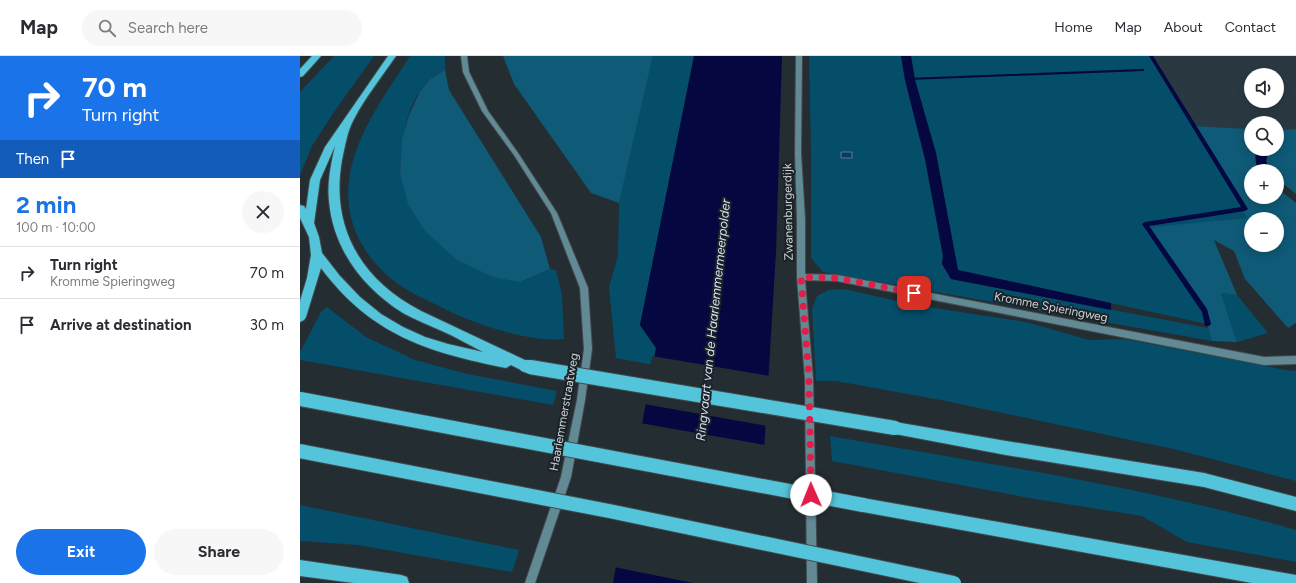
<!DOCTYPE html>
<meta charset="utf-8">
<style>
:root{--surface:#fff;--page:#f7f7f7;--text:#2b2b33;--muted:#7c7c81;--line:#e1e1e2;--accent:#1a73e8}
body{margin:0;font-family:Figtree,sans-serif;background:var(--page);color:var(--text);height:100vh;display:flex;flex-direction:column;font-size:15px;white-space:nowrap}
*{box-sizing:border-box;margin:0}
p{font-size:13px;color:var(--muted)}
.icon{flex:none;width:22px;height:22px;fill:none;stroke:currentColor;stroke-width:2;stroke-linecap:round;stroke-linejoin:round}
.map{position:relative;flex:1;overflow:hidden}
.details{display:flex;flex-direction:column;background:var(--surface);width:300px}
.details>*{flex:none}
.guide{background:#1a73e8;color:#fff;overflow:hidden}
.fabs{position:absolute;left:944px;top:12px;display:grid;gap:8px}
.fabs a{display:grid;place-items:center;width:40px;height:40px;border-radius:50%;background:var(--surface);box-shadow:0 2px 10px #0003;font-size:20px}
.pin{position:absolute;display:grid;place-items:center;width:34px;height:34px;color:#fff;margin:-17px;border-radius:8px;box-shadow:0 2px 6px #0006}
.me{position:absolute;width:44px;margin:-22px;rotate:359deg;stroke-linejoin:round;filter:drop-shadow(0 0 3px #0008)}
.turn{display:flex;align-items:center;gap:14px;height:84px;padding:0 16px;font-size:18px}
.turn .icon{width:52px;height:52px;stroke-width:2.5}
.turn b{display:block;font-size:28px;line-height:34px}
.then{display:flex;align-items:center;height:38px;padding:0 16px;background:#0003;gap:8px;font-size:15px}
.round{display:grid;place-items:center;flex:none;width:42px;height:42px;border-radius:21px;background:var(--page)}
.summary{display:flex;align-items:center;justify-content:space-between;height:68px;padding:0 16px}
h1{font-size:24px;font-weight:700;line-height:30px;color:var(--accent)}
.action{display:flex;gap:8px;margin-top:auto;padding:8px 16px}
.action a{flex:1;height:46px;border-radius:24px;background:var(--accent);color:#fff;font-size:16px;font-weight:700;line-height:46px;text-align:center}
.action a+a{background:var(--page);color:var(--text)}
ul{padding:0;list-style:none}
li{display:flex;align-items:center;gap:12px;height:52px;padding:0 16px;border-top:1px solid var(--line)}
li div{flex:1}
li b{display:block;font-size:15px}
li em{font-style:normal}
header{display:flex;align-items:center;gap:24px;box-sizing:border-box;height:56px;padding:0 20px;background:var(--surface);border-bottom:1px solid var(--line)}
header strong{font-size:19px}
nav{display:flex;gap:22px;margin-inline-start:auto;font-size:14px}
.search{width:280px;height:36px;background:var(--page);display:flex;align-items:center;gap:10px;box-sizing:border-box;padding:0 14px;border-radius:22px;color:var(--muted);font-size:15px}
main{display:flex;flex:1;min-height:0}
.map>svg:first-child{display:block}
.built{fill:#2a3941;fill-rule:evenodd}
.green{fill:#044e6a}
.forest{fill:#0f5a77;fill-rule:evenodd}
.water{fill:#050741}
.pier{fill:#242d32}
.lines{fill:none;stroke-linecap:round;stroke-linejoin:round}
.stream{fill:#050741;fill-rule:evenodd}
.building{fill:#003e70;stroke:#6e757d}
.secondary-casing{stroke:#434a4e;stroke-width:2}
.highway-casing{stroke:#434a4e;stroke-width:2}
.secondary{fill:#618a94;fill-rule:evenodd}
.highway{fill:#53c4d9;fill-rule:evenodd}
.highway-bridge-far1-casing{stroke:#434a4e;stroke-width:14;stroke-linecap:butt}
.highway-bridge-casing{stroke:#434a4e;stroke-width:16;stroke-linecap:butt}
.highway-bridge-far1{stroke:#53c4d9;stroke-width:12}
.highway-bridge{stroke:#53c4d9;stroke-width:14}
.route{stroke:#e11d48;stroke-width:7;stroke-dasharray:0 12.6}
.labels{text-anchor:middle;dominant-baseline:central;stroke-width:4;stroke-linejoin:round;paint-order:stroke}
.street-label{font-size:12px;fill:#cdd2d5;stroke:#1b2328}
.water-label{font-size:13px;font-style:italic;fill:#d8dff2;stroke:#1b2328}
</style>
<header>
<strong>Map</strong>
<div class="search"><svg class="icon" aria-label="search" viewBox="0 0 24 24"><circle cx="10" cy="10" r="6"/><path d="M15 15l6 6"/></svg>Search here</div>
<nav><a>Home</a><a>Map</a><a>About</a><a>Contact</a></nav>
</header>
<main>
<section class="details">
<div class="guide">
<div class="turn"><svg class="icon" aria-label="right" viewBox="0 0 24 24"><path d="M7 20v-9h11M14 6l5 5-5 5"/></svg><div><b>70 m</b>Turn right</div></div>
<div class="then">Then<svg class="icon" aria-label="arrive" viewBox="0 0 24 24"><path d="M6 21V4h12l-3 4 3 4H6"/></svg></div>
</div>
<div class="summary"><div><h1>2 min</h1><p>100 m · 10:00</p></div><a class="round"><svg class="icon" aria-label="close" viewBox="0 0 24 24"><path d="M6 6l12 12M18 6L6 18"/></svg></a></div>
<ul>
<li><svg class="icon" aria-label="right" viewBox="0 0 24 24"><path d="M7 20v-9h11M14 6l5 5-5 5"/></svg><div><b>Turn right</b><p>Kromme Spieringweg</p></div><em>70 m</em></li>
<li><svg class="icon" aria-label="arrive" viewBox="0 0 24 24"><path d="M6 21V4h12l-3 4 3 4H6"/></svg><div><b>Arrive at destination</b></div><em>30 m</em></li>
</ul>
<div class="action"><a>Exit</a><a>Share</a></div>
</section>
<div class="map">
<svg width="996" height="527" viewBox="0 0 996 527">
<rect width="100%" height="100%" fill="#242d32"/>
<!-- built -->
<path class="built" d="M850,0H996V73L977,74V67H951V73L893,70ZM951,19H977V45H951Z"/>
<!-- green -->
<path class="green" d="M34,0H74L34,56L12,90L0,119V36Z
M110,0H145V14C140,17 133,20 129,24C105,47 102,85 100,117L220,226L250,213L256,214L262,239L264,283C230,287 174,268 143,252C124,243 104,234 88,220C50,186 39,143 56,95C68,61 91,30 110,0Z
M353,0H394L340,269L356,292L353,309L316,302L309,231L318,200L319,147Z
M509,0H601L605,24L625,103L643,200L642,208L651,223L908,272L912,285L523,216L511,202V95Z
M611,0H850L948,162L850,172L887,227L907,268L658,214L636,97L615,24Z
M544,233L615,249L726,266L789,284L824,283L991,315L996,314V425L878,394L646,345L536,325H516L512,253L517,240L528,234Z
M921,237L937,239L968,277L937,286Z
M27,251L66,281L115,304L167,318L257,335L253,349L0,304V296L21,256Z
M530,380C686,408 844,430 996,474V506L887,486L842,460L735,443L532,405Z
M0,449L219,494L214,511L211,516L58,489L0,485Z"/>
<!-- forest -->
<path class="forest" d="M203,0H353L319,147L291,137L214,28Z
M145,14L149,34L241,181L250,213L220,226L193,221L157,204L125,175L108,148L100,117L102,84L109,59L120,35L130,23Z
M893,70L951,73V93H977V74L996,73V138L977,123V115H970L966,105L968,97L961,94L958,113L960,115H951V141H977V132L996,147V267L988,272L945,223L934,195L914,184L937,239L921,237L937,286L912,285L907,268L887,227L850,171L947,162ZM951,163H977V189H951Z"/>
<!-- water -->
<path class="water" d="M394,0H482L476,196L456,527H313L356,292L340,269Z
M601,0H611L615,24L636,97L658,214L811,247V254L651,223L642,208L643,200L625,103L605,24Z
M960,94L968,97L966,105L970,115H960C955,109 955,102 956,95Z"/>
<!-- pier -->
<path class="pier" d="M352,300L470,320L467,370L344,348Z
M340,367L466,389L458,527H393L314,511Z"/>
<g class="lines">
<!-- stream -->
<path class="stream" d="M849,0H853L948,153L945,155L849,170L907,253L911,268L909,270H905L902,256L842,168L845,166L941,151Z
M842,13H844V15L608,24L606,23L608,22Z"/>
</g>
<!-- building -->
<path class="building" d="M541,96H552V102H541Z"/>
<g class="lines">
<defs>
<path id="secondary" d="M161,0H167L169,16L188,55L218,97L257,157L288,232L292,293L285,344L271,421L235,527H225L261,421L277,344L284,293L280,232L251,157L214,99L182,55L163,16Z
M496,0H502L501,97L505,163V218L537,219L964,301L996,300V308L964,309L537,225L505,224L513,323L517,527H507L505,323L497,221V163L495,97Z"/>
<path id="highway" d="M12,0H21L3,20L0,21V13Z
M88,0H96C83,19 64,43 54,63C47,75 45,91 42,104C30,171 61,224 121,255L229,306L231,310L229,314L225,316L211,309L206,312C127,296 71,279 21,212L6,261L4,264L0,266V245L7,222L11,199L9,181L0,162V149L4,150L6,153L10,124L25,91ZM35,90C31,108 27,127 29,145C33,193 63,232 103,257C116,264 129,269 142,275C156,281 169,289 183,296L148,288L125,281L103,271L81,258L60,241L40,220L22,197L19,181L14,167L20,124Z
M595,366L706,385L904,417L996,441V455L904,431L706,399L595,378L590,377L588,372L590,367Z
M563,442L996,519V527H952L563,456L558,454L556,449L558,444Z
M0,504L101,519L107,521L109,527H54L0,520Z"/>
</defs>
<!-- secondary casing -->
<use href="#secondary" class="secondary-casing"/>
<!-- highway casing -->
<use href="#highway" class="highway-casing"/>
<!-- secondary -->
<use href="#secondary" class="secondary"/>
<!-- highway -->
<use href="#highway" class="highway"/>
<defs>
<path id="highway-bridge-far1" d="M225,310L236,312"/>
<path id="highway-bridge" d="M230,311L595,372
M0,343L563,449
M0,395L309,455L654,527"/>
</defs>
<!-- highway-bridge-far1 casing -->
<use href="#highway-bridge-far1" class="highway-bridge-far1-casing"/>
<!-- highway-bridge casing -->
<use href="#highway-bridge" class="highway-bridge-casing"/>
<!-- highway-bridge-far1 -->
<use href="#highway-bridge-far1" class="highway-bridge-far1"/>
<!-- highway-bridge -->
<use href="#highway-bridge" class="highway-bridge"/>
</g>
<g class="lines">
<!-- route -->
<path class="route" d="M511,439L509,322L501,221L537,222L614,237"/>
</g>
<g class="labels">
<!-- street labels -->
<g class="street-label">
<text transform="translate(488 156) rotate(-91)">Zwanenburgerdijk</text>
<text transform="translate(751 251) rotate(11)">Kromme Spieringweg</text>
<text transform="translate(264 356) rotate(-80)">Haarlemmerstraatweg</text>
</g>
<!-- water labels -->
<g class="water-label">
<text transform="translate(413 264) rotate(-84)">Ringvaart van de Haarlemmermeerpolder</text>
</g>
</g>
</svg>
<div class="fabs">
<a><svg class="icon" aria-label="sound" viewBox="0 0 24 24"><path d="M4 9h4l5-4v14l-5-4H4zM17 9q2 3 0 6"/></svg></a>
<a><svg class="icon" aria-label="search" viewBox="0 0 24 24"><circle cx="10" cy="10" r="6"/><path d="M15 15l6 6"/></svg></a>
<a>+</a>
<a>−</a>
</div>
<div class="pin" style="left:614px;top:237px;background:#d93025"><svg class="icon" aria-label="arrive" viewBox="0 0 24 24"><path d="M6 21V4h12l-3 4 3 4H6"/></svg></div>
<svg class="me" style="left:511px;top:439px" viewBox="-20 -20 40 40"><circle r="19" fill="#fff"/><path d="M0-13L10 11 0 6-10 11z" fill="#e11d48"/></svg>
</div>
</main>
